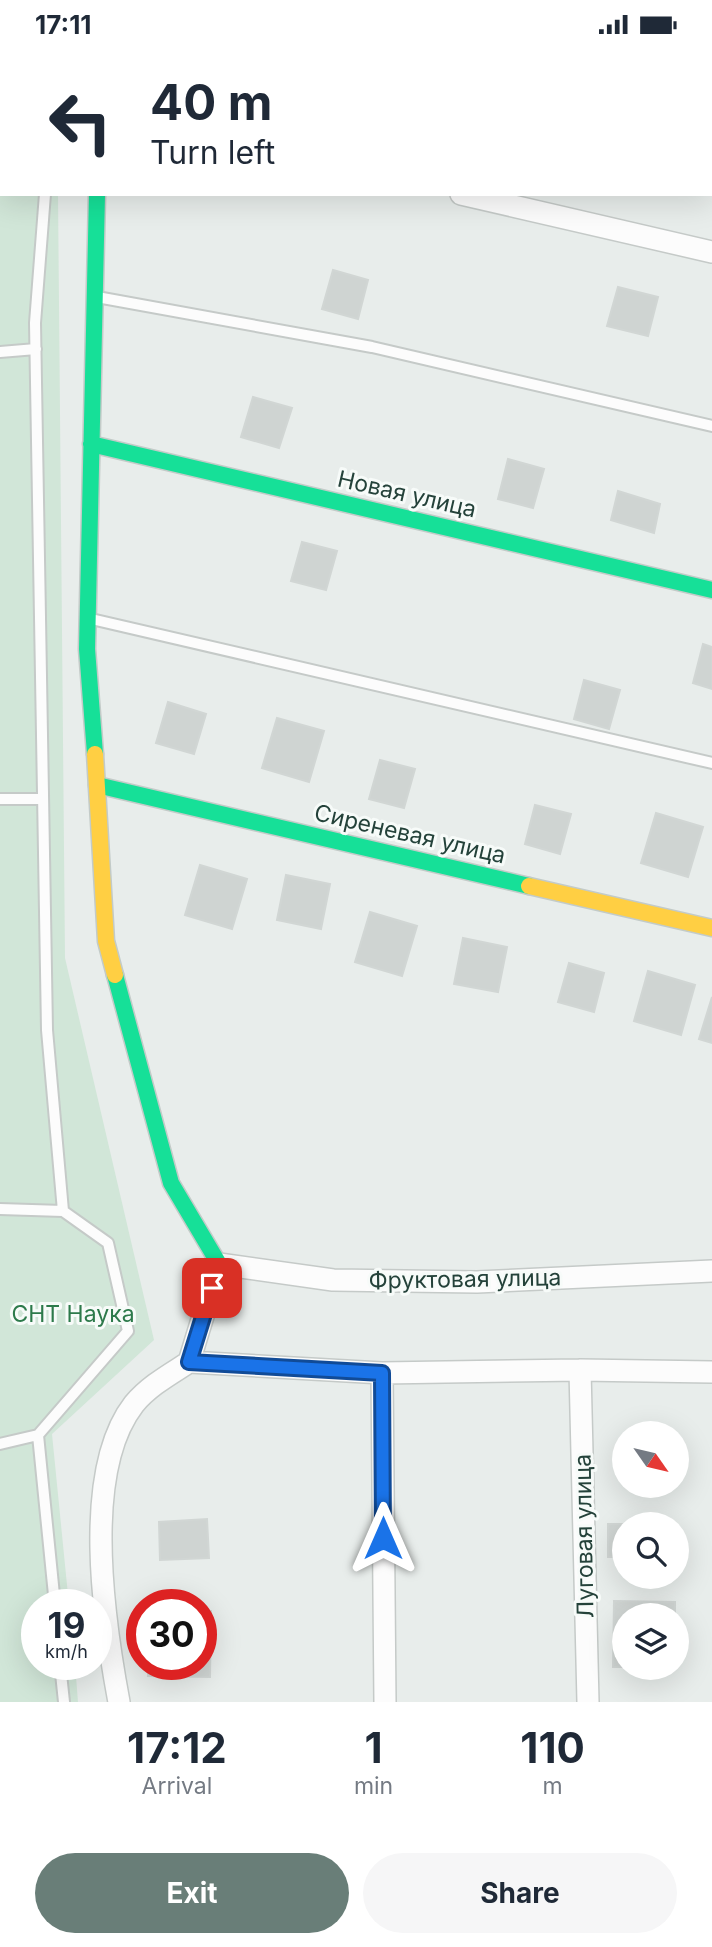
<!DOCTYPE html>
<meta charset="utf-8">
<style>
:root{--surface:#fff;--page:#f6f6f7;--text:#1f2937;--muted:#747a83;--accent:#697e78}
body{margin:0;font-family:Inter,sans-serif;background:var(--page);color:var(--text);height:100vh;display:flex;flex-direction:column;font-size:26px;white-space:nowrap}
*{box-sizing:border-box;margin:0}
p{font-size:23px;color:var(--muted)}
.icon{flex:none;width:38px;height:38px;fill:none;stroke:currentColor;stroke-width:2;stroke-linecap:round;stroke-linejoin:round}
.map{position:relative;height:1653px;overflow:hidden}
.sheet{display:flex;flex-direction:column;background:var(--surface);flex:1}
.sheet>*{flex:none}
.hud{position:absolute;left:0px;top:0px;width:712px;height:147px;box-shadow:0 7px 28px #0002;background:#fff;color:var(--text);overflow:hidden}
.needle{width:46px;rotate:124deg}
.tools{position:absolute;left:612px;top:1372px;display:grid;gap:14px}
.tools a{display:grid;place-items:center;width:77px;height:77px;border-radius:50%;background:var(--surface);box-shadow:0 7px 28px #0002;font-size:35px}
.speed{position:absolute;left:21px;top:1540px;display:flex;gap:14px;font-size:35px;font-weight:700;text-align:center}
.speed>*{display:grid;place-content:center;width:91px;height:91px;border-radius:50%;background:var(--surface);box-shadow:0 7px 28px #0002;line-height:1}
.speed small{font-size:18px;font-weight:400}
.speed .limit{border:10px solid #d22;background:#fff;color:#111}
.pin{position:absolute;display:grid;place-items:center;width:60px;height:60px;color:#fff;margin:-30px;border-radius:14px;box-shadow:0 4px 10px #0006}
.me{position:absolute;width:77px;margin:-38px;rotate:0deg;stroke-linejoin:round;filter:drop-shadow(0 0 5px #0008)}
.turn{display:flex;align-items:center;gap:24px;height:147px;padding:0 35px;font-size:32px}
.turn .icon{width:91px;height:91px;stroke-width:2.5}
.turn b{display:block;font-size:49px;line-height:60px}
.eta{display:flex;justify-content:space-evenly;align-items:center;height:119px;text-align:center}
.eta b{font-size:42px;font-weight:700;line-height:49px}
.cta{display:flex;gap:14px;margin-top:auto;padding:14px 35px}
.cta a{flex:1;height:80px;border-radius:42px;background:var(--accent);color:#fff;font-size:28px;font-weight:700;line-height:80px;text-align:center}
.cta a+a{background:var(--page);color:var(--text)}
.status{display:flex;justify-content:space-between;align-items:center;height:49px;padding:0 35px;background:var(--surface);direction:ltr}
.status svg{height:19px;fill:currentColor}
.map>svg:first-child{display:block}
.green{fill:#d1e6d8}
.building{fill:#cfd4d2;stroke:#d1d6d4;stroke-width:2}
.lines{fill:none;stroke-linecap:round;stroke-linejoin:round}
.lane-casing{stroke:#c5cac8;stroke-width:14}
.street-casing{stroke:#c5cac8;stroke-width:24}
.fast-casing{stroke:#c3cbc8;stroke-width:19}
.slow-casing{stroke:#c3cbc8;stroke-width:19}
.lane{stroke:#fcfcfc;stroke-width:10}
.street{stroke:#fcfcfc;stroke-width:21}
.fast{stroke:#16e098;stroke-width:16}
.slow{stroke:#ffcf43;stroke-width:16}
.route-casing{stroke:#114b97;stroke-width:18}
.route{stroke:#1a73e8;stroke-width:12}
.labels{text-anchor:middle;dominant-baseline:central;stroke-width:6;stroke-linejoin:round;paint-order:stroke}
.street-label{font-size:23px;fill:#24423a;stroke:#f7fbf9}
.park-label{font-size:23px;fill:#2d7a4b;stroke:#f7fbf9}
</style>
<div class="status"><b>17:11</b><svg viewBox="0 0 49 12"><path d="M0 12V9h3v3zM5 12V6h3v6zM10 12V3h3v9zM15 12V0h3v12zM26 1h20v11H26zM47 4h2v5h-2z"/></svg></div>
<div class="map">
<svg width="712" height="1653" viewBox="0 0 712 1653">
<rect width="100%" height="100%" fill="#e8edeb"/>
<!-- green -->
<path class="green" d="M0,0H67L2,2V145H58L65,909L154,1291L52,1385L69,1556H37V1615H75L78,1653H0Z"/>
<!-- building -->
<path class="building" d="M333,221L368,231L358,270L322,260Z
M618,238L658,248L648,287L607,277Z
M253,348L292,359L279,399L241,388Z
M508,410L544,420L533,459L498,450Z
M618,442L660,455L654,484L611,471Z
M302,493L337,502L326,541L291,532Z
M703,595L712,598V640L693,634Z
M584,631L620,641L609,680L574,670Z
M168,653L206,665L194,705L156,694Z
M277,669L324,682L309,733L262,719Z
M380,711L415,720L404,759L369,750Z
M535,756L571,765L560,805L525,795Z
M656,764L703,778L688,828L641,814Z
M200,816L247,830L232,880L185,866Z
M286,826L330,835L321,880L277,871Z
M370,863L417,877L402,927L355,913Z
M463,889L507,898L498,943L454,935Z
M569,914L604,924L594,963L558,953Z
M648,922L695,936L681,986L634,972Z
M712,948V994L699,990Z
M207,1470L209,1509L160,1511L159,1473Z
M608,1475H628H625V1508H608Z
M614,1552L675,1553V1566H625V1618H613Z
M201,1562H211L210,1628L148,1627L149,1615H201Z"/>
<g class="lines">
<defs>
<path id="lane" d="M541,0L549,2
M57,2V0
M710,39H712
M45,145L35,274L47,981L63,1162L108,1194L128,1282L38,1386L55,1556
M97,248L372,298L712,377
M0,303L36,300
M87,569L712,714
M0,750H43
M0,1160L63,1162
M0,1395L38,1386
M60,1615L64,1653"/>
<path id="street" d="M108,2L109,0
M461,145L712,203
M189,1313L382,1324L580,1321L712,1323
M580,1321L588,1653
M382,1324L385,1653
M119,1653C104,1573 81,1423 134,1355C149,1337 169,1326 189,1313L219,1215L333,1231L477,1233L712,1222"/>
<path id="fast" d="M91,395L712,541
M95,705L87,600L97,145
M97,736L529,837
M115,926L171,1134L219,1215"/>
<path id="slow" d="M95,705L106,892L115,926
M529,837L712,879"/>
</defs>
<!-- lane casing -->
<use href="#lane" class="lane-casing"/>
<!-- street casing -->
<use href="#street" class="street-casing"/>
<!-- fast casing -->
<use href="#fast" class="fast-casing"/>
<!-- slow casing -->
<use href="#slow" class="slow-casing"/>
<!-- lane -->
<use href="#lane" class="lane"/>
<!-- street -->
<use href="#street" class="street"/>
<!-- fast -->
<use href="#fast" class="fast"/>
<!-- slow -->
<use href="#slow" class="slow"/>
</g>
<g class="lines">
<defs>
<path id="route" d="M212,1239L189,1313L382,1324L383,1489"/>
</defs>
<!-- route casing -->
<use href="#route" class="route-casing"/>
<!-- route -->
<use href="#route" class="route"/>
</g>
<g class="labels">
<!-- street labels -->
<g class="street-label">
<text transform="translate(407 445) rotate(13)">Новая улица</text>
<text transform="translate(410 785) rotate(13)">Сиреневая улица</text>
<text transform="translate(465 1230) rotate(-1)">Фруктовая улица</text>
<text transform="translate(584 1487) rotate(-91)">Луговая улица</text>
</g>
<!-- park labels -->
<g class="park-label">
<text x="73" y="1265">СНТ Наука</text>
</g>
</g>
</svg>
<div class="tools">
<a><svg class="needle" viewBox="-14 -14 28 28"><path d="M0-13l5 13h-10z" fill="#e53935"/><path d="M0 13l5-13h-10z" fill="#747a83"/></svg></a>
<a><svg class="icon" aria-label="search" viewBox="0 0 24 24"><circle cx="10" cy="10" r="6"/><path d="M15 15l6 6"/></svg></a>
<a><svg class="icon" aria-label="layers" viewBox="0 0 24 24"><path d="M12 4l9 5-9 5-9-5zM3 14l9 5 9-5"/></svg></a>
</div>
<div class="speed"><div>19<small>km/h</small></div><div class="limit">30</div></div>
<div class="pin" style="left:212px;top:1239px;background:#d93025"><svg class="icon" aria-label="arrive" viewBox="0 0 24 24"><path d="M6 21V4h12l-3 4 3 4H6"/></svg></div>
<svg class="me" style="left:383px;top:1489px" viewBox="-20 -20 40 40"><path d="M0-17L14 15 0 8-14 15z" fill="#1a73e8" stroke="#fff" stroke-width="4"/></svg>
<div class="hud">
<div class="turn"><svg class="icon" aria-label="left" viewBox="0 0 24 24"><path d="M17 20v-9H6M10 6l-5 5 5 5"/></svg><div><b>40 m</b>Turn left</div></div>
</div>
</div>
<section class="sheet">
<div class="eta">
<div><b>17:12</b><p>Arrival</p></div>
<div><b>1</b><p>min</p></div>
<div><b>110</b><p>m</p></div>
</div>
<div class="cta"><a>Exit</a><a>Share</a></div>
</section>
